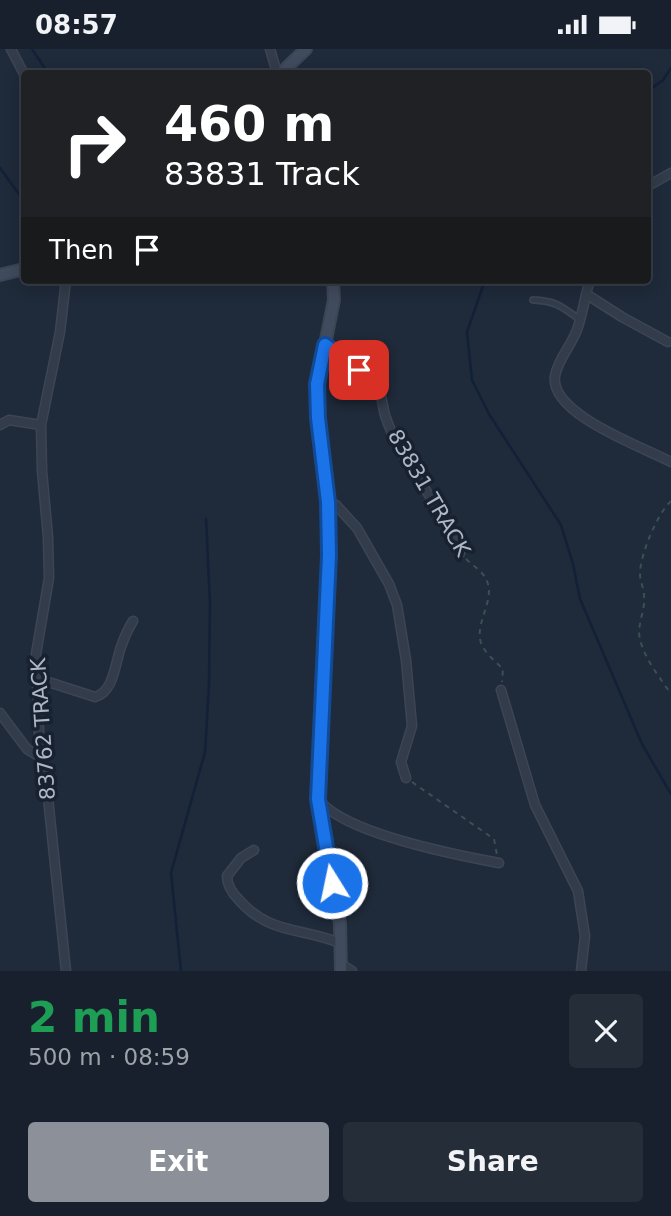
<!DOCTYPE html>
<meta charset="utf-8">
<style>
:root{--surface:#17202c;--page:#242d38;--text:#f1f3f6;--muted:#9ea3a9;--line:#363e48;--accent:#8c9099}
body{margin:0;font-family:"DejaVu Sans",sans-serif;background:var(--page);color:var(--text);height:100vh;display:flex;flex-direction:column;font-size:26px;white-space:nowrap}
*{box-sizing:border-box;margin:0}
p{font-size:23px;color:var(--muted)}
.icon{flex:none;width:38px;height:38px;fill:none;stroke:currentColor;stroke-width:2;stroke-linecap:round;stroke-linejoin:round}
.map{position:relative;height:922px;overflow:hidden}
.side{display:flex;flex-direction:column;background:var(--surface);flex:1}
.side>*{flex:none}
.guide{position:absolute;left:21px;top:21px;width:630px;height:214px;border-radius:7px;box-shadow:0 4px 18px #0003,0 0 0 2px var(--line);background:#202124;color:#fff;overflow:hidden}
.pin{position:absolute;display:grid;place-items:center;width:60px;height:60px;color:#fff;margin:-30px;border-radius:14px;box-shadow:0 4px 10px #0006}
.me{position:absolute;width:77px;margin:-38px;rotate:350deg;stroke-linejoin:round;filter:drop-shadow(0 0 5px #0008)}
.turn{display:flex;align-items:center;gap:24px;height:147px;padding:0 28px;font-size:32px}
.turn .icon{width:91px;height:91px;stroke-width:2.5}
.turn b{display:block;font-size:49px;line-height:60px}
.then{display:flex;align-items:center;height:66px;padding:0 28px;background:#0003;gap:14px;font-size:26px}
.round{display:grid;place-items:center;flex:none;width:74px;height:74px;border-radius:7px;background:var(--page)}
.overview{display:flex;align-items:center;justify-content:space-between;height:119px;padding:0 28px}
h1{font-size:42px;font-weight:600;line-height:52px;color:#1e9e55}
.cta{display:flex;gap:14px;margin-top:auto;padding:14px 28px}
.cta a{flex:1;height:80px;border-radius:7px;background:var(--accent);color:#fff;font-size:28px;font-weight:600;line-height:80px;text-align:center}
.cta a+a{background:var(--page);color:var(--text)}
.status{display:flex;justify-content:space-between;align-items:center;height:49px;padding:0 35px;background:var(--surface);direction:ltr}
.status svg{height:19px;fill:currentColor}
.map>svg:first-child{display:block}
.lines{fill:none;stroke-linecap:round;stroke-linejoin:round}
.stream{stroke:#122138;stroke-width:2.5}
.lane-casing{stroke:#3c4554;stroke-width:8}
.street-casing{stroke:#3c4554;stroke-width:11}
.secondary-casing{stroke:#3c4554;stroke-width:14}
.path{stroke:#395153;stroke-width:2;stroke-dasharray:5 5;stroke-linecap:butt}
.lane{stroke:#323c4a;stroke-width:4.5}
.street{stroke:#323c4a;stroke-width:8}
.secondary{stroke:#404b5e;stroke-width:10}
.route-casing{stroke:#114b97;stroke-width:18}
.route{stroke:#1a73e8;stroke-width:12}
.labels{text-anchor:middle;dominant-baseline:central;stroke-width:7;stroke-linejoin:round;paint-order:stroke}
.street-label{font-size:21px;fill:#adb7c7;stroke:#18212f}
</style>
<div class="status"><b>08:57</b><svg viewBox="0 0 49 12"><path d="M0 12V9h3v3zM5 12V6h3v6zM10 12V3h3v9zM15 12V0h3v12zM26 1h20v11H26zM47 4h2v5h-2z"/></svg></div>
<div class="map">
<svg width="671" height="922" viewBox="0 0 671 922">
<rect width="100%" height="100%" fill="#1f2a3a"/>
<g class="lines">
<!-- stream -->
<path class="stream" d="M32,0L48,24
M648,42L663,31L671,19
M0,119L24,152
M485,231L467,283L472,331L489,365L561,476L573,515L580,550L642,695L671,745
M181,922L171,824L205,703L209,636L210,554L206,470"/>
<defs>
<path id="lane" d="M533,251C556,252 561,257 579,270"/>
<path id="street" d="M11,0L24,25
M270,0L277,24
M648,137L671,124
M66,231L60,283L41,376L42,422L48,488L49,529L36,605L40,708L47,739L66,922
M590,231C585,246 583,263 578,278C573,295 558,309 555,327C549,365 643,398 671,413
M586,245L622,268L668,293
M325,296C339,309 361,317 373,331C382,341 382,355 385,366C401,417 443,455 460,504
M0,376L9,371L41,376
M328,453L336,456L357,479L389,535L397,556L406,611L412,677L401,713L406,729
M36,629L95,648C114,643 115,614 121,598C124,589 128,580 133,572
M501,641L535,756L578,842L585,887L581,922
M0,664L27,700L40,708
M320,752C347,785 456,806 499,814
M254,801L241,809L227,827C227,837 232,844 239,851C270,886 301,878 340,894
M342,916L352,922"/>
<path id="secondary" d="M281,24L306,0
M0,226L24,220
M333,231L334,251L317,335L318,369L328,453L329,506L319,750L340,875L341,922"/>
</defs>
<!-- lane casing -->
<use href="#lane" class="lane-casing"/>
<!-- street casing -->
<use href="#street" class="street-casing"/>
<!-- secondary casing -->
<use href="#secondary" class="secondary-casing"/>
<!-- path -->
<path class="path" d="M671,452C657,465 640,506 640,525C640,533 644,539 644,546C646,563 635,577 641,594C647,613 660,629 671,645
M466,510C472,516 483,523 486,530C496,549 477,570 480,590C482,602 495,612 503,620L502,633
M412,733L494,790L497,806"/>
<!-- lane -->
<use href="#lane" class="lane"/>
<!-- street -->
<use href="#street" class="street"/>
<!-- secondary -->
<use href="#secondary" class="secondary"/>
</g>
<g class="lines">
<defs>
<path id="route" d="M332,834L318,750L329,506L328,453L318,369L317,335L325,296L359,321"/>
</defs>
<!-- route casing -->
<use href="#route" class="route-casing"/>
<!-- route -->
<use href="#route" class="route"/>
</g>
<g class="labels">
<!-- street labels -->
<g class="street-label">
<text transform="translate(429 444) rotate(60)">83831 TRACK</text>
<text transform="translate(43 680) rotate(-94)">83762 TRACK</text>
</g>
</g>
</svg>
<div class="pin" style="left:359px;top:321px;background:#d93025"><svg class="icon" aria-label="arrive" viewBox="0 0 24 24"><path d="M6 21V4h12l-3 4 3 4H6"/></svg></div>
<svg class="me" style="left:332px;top:834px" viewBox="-20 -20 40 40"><circle r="17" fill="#1a73e8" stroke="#fff" stroke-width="3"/><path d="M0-11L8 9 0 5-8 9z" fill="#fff"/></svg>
<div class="guide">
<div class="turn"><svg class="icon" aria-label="right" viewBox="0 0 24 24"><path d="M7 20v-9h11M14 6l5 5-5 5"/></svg><div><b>460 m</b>83831 Track</div></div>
<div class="then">Then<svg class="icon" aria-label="arrive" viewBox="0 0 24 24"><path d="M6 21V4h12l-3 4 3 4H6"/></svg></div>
</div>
</div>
<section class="side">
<div class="overview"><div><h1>2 min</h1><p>500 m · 08:59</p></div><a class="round"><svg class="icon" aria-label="close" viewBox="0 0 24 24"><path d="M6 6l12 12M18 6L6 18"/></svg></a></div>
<div class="cta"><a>Exit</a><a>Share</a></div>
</section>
